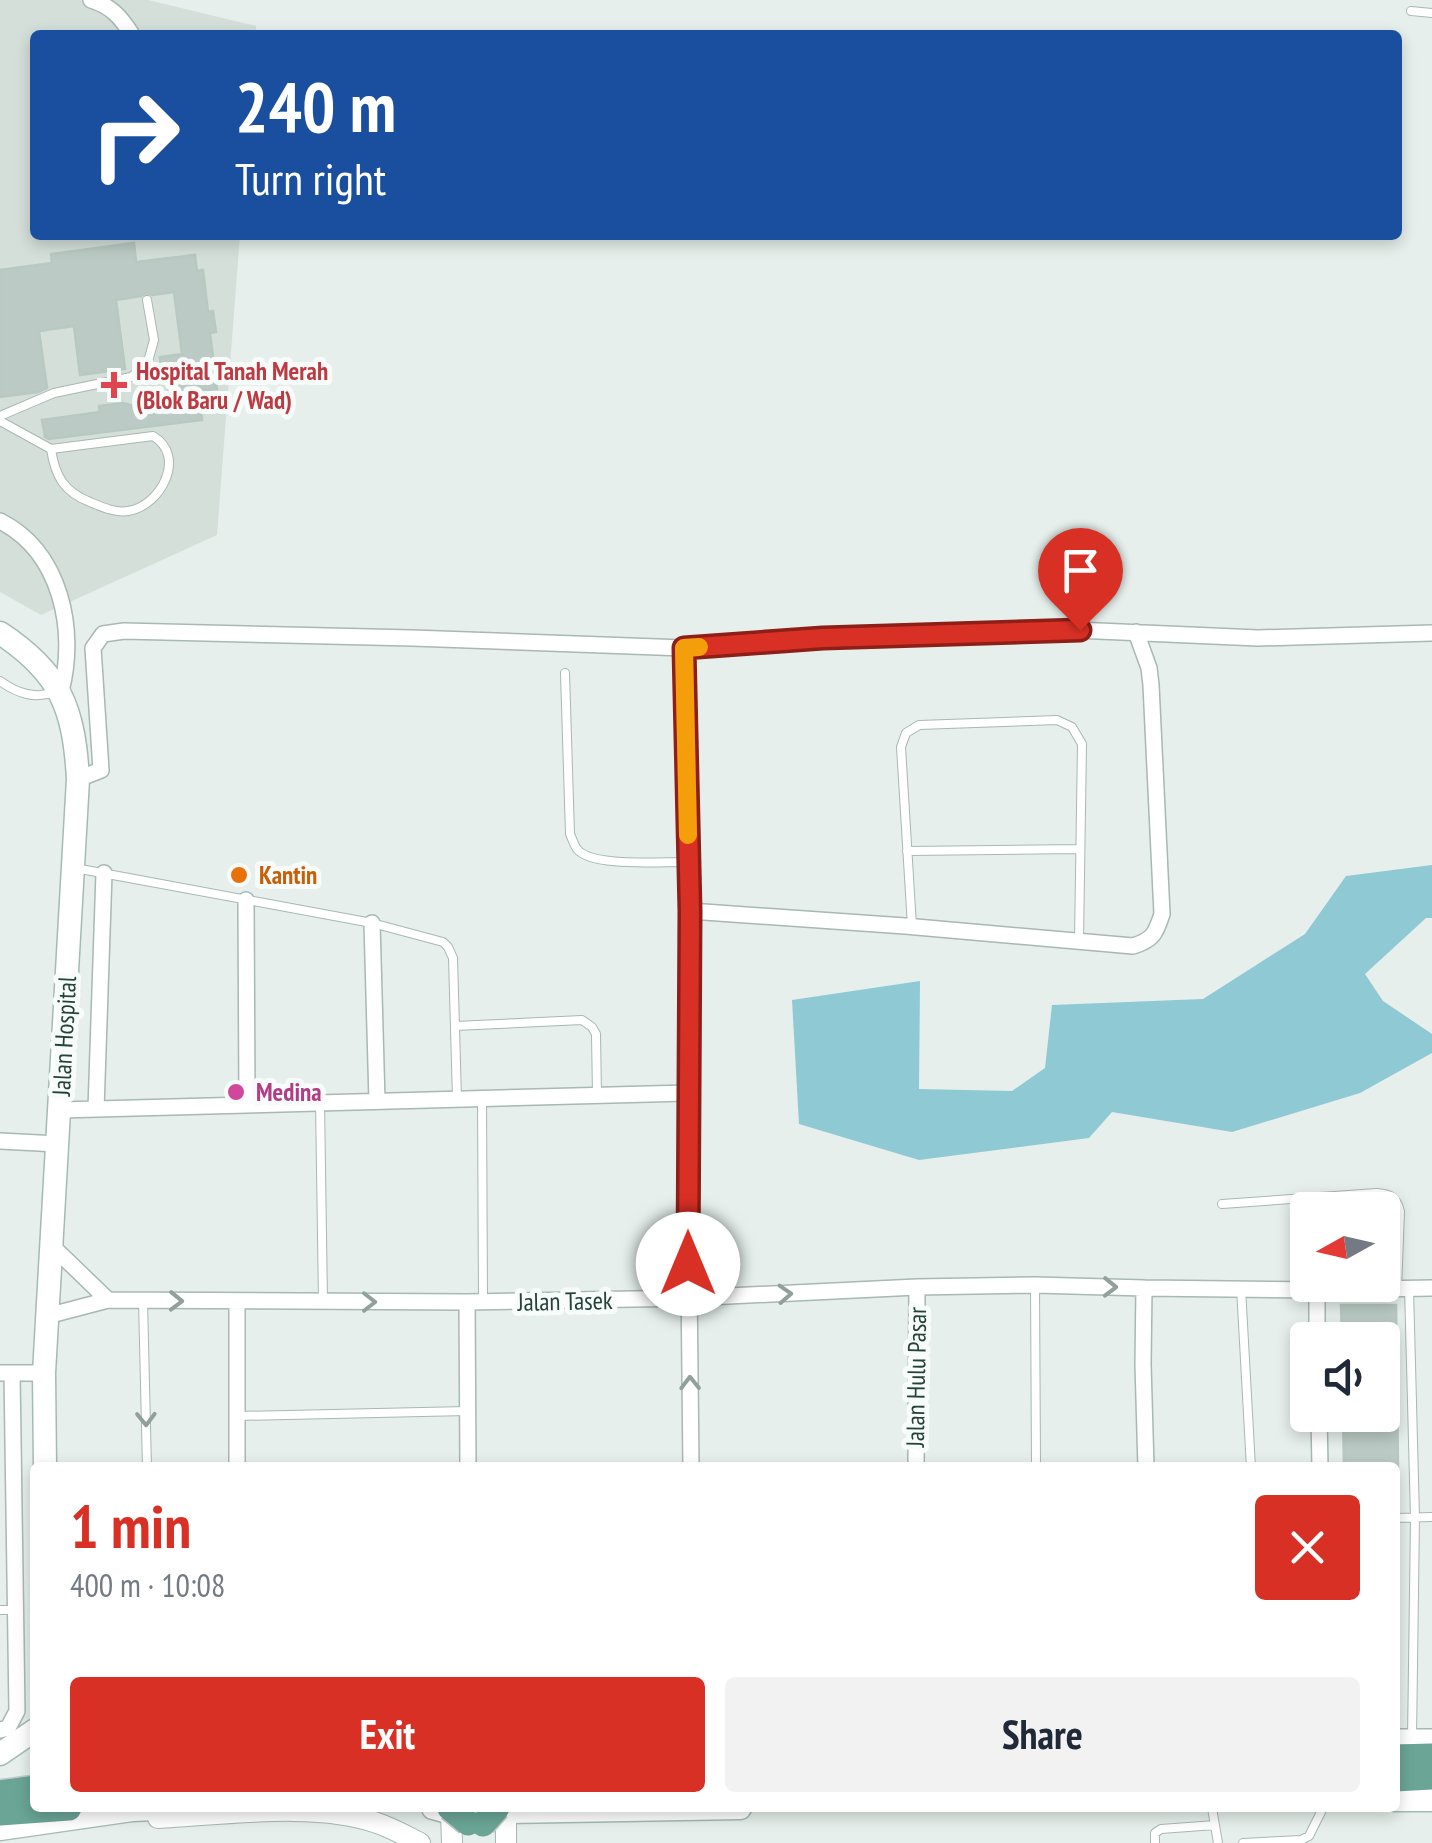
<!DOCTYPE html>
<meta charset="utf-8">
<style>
:root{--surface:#fff;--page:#f2f2f3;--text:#1f2937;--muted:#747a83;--accent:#d93025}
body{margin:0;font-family:"PT Sans Narrow",sans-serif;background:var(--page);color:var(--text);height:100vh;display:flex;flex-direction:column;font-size:38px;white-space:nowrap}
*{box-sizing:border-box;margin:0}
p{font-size:32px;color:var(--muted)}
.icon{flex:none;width:55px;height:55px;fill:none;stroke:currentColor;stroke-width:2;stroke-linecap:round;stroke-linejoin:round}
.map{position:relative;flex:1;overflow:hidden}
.drawer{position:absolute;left:30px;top:1462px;width:1370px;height:350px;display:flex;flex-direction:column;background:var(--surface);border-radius:10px;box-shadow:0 5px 15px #0003}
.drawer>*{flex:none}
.banner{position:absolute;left:30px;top:30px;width:1372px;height:210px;border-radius:10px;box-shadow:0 5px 15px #0003;background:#1a4fa0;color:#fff;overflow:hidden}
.needle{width:65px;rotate:262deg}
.tools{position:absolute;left:1290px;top:1192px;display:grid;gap:20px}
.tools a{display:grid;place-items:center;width:110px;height:110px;border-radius:10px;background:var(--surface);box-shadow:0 5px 15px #0003;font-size:50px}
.pin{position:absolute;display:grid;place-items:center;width:85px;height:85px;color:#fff;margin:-102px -42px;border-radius:50% 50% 50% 0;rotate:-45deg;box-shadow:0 0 10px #0007}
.pin .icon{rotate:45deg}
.me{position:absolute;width:110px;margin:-55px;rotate:0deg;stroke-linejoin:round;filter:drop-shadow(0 0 8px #0008)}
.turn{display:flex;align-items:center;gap:35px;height:210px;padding:0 40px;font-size:45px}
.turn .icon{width:130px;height:130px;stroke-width:2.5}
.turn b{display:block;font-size:70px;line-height:85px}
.round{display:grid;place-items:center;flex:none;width:105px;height:105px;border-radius:10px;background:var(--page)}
.summary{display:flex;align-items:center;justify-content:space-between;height:170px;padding:0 40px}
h1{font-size:60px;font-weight:800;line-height:75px;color:var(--accent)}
.cta{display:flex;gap:20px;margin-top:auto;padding:20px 40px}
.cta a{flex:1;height:115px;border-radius:10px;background:var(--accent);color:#fff;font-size:40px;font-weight:800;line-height:115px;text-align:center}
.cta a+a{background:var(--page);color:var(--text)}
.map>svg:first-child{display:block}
.built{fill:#d4dfda}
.water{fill:#8ec9d4}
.building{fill:#bbcac4;stroke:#b8c9c2;stroke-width:2.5}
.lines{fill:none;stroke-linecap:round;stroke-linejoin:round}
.service-casing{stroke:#a8b8b2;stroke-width:10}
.minor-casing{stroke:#a8b8b2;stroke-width:18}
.tertiary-casing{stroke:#a8b8b2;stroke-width:22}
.secondary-casing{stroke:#a4bbb3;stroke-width:25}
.primary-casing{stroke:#c2cac8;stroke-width:28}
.service{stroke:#fff;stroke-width:8}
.minor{stroke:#fff;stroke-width:15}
.tertiary{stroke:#fff;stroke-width:20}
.secondary{stroke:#fff;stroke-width:22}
.primary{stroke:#6aa596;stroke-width:25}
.primary-bridge-casing{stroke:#c2cac8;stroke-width:28;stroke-linecap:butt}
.primary-bridge{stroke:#6aa596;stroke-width:25}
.oneway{stroke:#92a09c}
.route-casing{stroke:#8d1f18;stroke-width:25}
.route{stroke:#d93025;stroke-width:18}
.slow{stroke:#f59e0b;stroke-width:18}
.health-dot{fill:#e0444e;stroke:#f7fbf9;stroke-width:4}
.food-dot{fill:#e8710a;stroke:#f7fbf9;stroke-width:4}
.hotel-dot{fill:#d1479c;stroke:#f7fbf9;stroke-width:4}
.labels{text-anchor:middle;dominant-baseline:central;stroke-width:10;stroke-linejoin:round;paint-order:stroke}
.health-label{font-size:25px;font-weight:bold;fill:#be3a42;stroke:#f7fbf9;text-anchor:start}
.food-label{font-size:25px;font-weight:bold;fill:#c56008;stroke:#f7fbf9;text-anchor:start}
.street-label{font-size:25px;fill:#24423a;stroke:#f7fbf9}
.hotel-label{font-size:25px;font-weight:bold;fill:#b23c85;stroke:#f7fbf9;text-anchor:start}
</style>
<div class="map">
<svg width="1432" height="1843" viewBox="0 0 1432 1843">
<rect width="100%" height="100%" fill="#e6efeb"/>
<!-- built -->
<path class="built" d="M0,0H148L256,26V35H35V235H240L217,535L41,615L0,592Z"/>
<!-- water -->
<path class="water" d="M1432,865V918H1426L1365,974L1383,1001L1432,1034V1053L1360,1093L1232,1132L1112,1112L1089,1138L919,1160L799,1124L792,1000L920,981L919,1089L1012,1091L1045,1068L1052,1005L1203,999L1305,934L1346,876Z"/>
<!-- building -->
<path class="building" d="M134,243L136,262L195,255L197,271L203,270L208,312L213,311L216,332L210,333L217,389L198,391L202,420L49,439L45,437L42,420L100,412L99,406L123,403L147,410L171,407L167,378H162L160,357L182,354L174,292L152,295L147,293L141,296L116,300L125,369L80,375L74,326L39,331L47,388L38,392L0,397V270L52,263L51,254Z
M1341,1305H1396L1398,1468H1344L1343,1415H1382V1340H1342Z"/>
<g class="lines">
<defs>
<path id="service" d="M1411,11L1432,13
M0,416L54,393L131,377L142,369L149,358L154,340L147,300
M0,421L51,449L153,436C187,456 161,506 128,511C115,513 102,507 90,502C64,492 55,476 51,449
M565,673L570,834C571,836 575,847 577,849C592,868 665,861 689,862
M0,681C18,694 35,699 56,692
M907,851L1080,849
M75,868L372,923L443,942L448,947L453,958L457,1099
M912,926L901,747L906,733L919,725L1057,720L1072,727L1082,744L1079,940
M455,1026L582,1020L592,1027L596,1034L597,1095
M482,1098L483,1302
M320,1102L323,1302
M1222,1204L1377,1193C1391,1194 1396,1197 1400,1211L1397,1289
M1035,1285L1036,1468
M1241,1288L1251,1468
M1409,1288L1415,1518L1412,1738
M143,1301L147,1468
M237,1416L467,1411
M1395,1518L1432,1517
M0,1610H16
M1212,1808L1218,1843
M1155,1843V1833L1161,1829L1215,1825
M1243,1843L1301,1840L1309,1836L1323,1808"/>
<path id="minor" d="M91,0C111,6 121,17 132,35
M0,521C61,552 77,630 61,691
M684,648L690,911L687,1093L691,1468
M78,779L101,770L93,648L103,634L124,631L412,638L684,648L823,637L1053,629L1258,638L1432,633
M246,900L247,1104
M690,911L905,926L1133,946C1153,940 1156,933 1162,914L1151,685L1149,668L1136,632
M372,923L377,1101
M96,1109L104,873
M60,1110L687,1093
M0,1141L58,1144
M52,1246L108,1300
M1144,1288L1317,1290L1432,1288
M1317,1290V1340
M237,1302V1468
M467,1302L468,1468
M47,1316L108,1300L467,1302L688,1298L917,1287L1035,1285L1144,1288L1143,1364L1146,1468
M0,1373H44
M1319,1415L1320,1468
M916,1468L917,1287
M0,1730L8,1728L17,1711L12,1373
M1395,1737H1432"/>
<path id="tertiary" d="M451,1813L452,1843
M158,1818C222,1815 317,1801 377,1823C392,1828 406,1836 420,1843
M506,1843V1813"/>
<path id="secondary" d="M0,633C61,673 74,709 78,779L44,1373L45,1468
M0,1754L35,1730
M1395,1800H1432
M433,1808L451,1813L740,1808
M0,1829L132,1810L178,1808"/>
<path id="primary" d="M1395,1757L1432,1756
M1395,1779L1432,1777
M0,1793L35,1788
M0,1813L69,1808"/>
</defs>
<!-- service casing -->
<use href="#service" class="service-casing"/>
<!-- minor casing -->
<use href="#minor" class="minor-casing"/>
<!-- tertiary casing -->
<use href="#tertiary" class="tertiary-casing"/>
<!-- secondary casing -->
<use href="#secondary" class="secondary-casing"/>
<!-- primary casing -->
<use href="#primary" class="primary-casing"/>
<!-- service -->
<use href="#service" class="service"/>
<!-- minor -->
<use href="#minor" class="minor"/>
<!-- tertiary -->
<use href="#tertiary" class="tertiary"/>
<!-- secondary -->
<use href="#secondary" class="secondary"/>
<!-- primary -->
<use href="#primary" class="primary"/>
<defs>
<path id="primary-bridge" d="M450,1808L468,1823
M483,1824L497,1808"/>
</defs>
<!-- primary-bridge casing -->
<use href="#primary-bridge" class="primary-bridge-casing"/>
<!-- primary-bridge -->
<use href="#primary-bridge" class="primary-bridge"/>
</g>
<!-- one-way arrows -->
<defs><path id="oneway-chevron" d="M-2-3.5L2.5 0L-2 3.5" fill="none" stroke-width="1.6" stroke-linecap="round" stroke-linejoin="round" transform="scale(2.5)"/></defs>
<g class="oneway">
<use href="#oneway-chevron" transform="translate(1110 1287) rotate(1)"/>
<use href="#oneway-chevron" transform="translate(785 1294) rotate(-3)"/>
<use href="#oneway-chevron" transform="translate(176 1301) rotate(1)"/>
<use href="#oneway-chevron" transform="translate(369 1302)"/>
<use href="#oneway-chevron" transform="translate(690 1383) rotate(-91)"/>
<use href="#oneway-chevron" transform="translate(146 1419) rotate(89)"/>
</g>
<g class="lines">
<defs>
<path id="route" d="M688,1264L690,911L684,648L823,638L1080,630"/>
</defs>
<!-- route casing -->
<use href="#route" class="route-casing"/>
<!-- route -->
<use href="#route" class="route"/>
<!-- slow -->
<path class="slow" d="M688,835L684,648L699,647"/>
</g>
<!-- markers -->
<path class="health-dot" d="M109 370h10v10h10v10h-10v10h-10v-10h-10v-10h10z"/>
<circle class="food-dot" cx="239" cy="875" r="10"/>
<circle class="hotel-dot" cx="236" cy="1092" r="10"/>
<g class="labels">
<!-- health labels -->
<g class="health-label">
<text x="136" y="371">Hospital Tanah Merah<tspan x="136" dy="29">(Blok Baru / Wad)</tspan></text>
</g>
<!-- food labels -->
<g class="food-label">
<text x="259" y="875">Kantin</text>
</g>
<!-- street labels -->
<g class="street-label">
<text transform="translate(64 1036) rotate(-87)">Jalan Hospital</text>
<text transform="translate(565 1301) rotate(-1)">Jalan Tasek</text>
<text transform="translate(916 1377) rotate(-89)">Jalan Hulu Pasar</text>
</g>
<!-- hotel labels -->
<g class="hotel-label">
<text x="256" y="1092">Medina</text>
</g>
</g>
</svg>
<div class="tools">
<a><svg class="needle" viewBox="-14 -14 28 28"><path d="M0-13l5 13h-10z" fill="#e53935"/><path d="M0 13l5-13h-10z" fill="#747a83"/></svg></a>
<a><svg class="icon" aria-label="sound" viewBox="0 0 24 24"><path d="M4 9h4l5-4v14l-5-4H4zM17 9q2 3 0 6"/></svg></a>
</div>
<div class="pin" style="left:1080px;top:630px;background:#d93025"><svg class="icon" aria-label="arrive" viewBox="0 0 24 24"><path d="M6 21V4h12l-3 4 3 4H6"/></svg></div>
<svg class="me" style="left:688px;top:1264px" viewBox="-20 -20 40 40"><circle r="19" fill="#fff"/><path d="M0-13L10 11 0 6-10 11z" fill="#d93025"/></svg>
<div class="banner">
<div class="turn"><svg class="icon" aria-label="right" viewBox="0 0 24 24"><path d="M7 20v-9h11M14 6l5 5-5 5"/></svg><div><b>240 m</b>Turn right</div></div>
</div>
<section class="drawer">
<div class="summary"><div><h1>1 min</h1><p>400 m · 10:08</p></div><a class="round" style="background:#d93025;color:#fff"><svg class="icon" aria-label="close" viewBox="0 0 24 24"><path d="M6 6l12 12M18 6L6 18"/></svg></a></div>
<div class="cta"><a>Exit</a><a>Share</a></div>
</section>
</div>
